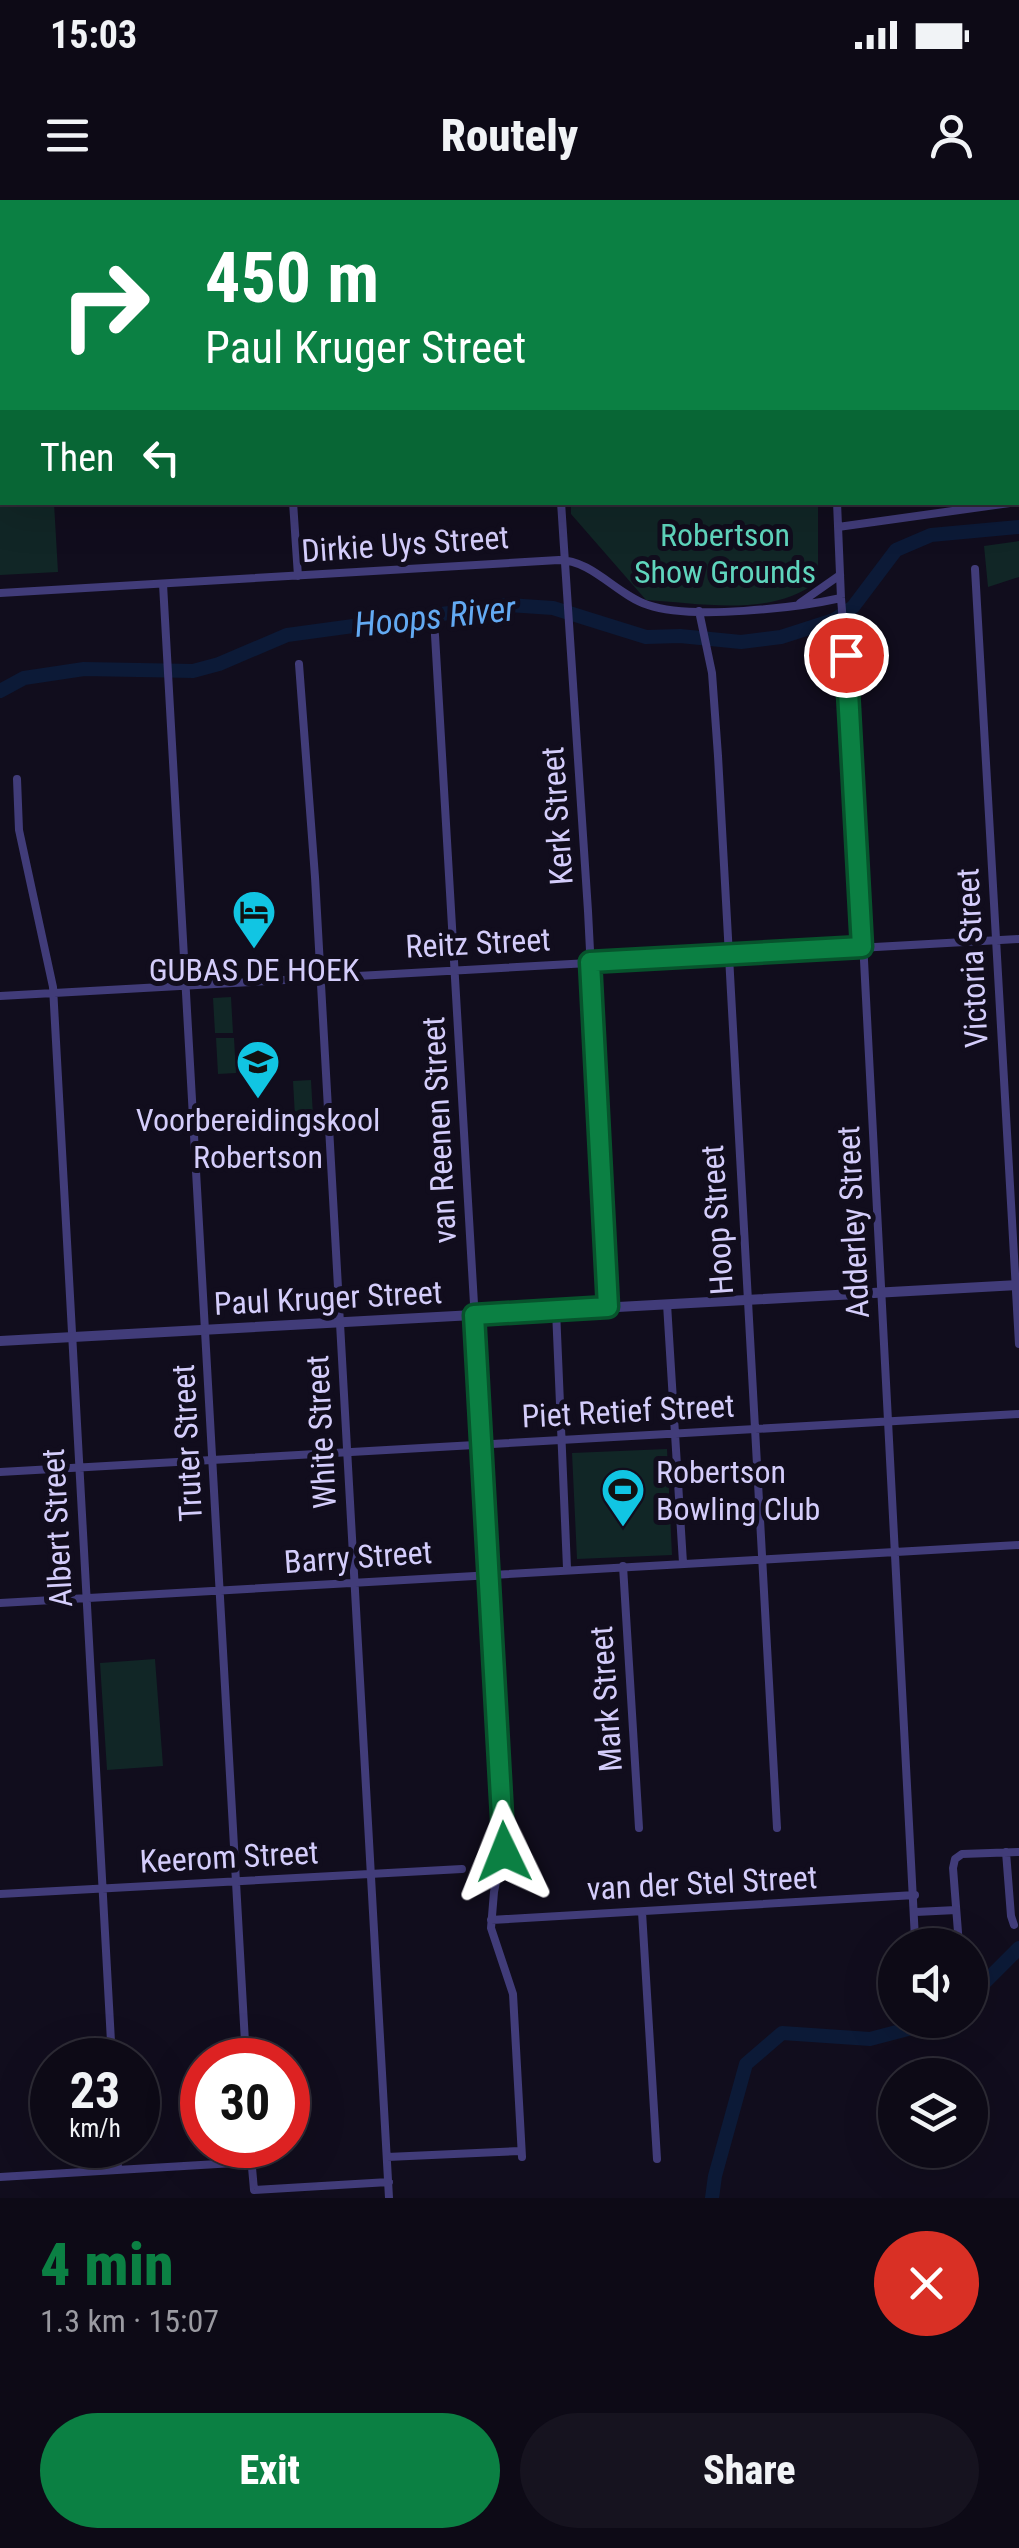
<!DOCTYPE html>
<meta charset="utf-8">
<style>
:root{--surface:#0d0a16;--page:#16131f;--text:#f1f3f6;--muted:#9a9aa1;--line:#2d2b35;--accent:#0b8043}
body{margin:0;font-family:"Roboto Condensed",sans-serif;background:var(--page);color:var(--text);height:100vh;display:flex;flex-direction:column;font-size:38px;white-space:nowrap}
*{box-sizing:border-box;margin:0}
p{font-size:32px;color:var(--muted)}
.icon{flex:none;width:55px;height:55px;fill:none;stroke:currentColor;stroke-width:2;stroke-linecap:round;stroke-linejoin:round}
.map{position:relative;height:1998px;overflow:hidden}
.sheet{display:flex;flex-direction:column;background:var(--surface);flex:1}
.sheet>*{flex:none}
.banner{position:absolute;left:0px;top:0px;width:1020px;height:305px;box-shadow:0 10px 40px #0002,0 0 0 2px var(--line);background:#0b8043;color:#fff;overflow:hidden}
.tools{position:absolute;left:878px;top:1728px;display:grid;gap:20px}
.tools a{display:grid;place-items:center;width:110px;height:110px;border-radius:50%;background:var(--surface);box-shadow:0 10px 40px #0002,0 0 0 2px var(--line);font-size:50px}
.speed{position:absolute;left:30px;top:1838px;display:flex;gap:20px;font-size:50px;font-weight:700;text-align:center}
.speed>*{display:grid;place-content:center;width:130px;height:130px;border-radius:50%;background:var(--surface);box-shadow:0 10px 40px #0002,0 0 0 2px var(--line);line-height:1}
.speed small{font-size:25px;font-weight:400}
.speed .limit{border:15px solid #d22;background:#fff;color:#111}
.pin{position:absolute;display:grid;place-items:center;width:85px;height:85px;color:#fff;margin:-42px;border:5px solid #fff;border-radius:50%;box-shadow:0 2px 10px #0007}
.me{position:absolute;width:110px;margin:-55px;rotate:358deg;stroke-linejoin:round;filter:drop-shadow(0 0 8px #0008)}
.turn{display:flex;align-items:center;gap:35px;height:210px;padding:0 40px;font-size:45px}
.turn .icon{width:130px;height:130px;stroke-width:2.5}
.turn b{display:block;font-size:70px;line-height:85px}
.then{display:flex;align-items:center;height:95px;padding:0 40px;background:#0003;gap:20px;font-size:38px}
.round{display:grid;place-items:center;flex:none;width:105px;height:105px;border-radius:52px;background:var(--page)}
.headline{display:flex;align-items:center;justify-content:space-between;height:170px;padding:0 40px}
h1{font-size:60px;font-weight:800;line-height:75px;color:var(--accent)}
.action{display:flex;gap:20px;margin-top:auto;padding:20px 40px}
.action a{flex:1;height:115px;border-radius:60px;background:var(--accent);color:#fff;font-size:40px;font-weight:800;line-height:115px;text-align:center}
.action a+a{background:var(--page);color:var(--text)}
.status{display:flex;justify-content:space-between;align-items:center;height:70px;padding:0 50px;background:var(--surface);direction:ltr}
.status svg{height:28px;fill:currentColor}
header{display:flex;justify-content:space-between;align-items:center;height:130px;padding:0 40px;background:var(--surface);font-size:45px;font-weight:800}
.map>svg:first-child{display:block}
.green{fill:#112626}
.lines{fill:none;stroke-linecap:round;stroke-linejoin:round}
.river{stroke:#0c1a37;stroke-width:14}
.minor{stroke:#413c79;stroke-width:8}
.tertiary{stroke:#413c79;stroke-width:10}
.route-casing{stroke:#07532c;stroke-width:25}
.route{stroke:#0b8043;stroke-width:18}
.labels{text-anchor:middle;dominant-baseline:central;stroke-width:10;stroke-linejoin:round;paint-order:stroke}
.park-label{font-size:32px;fill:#5fd5bd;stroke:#110d1d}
.street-label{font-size:32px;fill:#d4cdfb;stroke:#110d1d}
.poi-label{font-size:32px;fill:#d4cdfb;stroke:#110d1d}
.water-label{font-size:35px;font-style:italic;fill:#63aaf3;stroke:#110d1d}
</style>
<div class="status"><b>15:03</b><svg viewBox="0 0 49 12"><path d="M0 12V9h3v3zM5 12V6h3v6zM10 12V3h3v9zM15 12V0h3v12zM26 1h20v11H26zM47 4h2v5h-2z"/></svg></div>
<header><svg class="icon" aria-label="menu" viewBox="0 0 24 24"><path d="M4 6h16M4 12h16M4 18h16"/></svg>Routely<svg class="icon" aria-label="person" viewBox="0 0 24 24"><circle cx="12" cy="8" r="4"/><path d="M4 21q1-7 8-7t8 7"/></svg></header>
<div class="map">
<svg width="1019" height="1998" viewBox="0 0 1019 1998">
<rect width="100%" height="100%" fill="#110d1d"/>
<!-- green -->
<path class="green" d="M552,0H809V2H552Z
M0,254H2V302L54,303L58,372L0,375Z
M571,303H818V381C772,418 700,403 646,400L571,314Z
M1019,341V377L988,387L984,346Z
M231,797L233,833H215L213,798Z
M216,838H234L236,873L218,874Z
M311,880L313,916L295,917L293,881Z
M667,1249L672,1355L577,1359L572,1253Z
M155,1459L163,1566L107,1570L100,1463Z"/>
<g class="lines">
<!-- river -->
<path class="river" d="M0,491L24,478L84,469L193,471L219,464L287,435L508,405L553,408L646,437L680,436L741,442L781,437L834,420L853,407L896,350L931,335L1019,327
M970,1797L1019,1748
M712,1998L715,1976L746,1864L782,1833L870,1839L942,1820"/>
<!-- minor -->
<path class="minor" d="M142,0V2
M278,0V2
M540,0L541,2
M820,0V2
M0,123H2
M293,302L298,376
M561,302L588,711L608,1107
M837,302L841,398L853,549L915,1739
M838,327L1017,302
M975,369L1019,1144
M163,384L246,1860
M0,393L559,360C592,360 617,395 648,405C691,420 796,408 841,398
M800,403L840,375
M699,411L712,473L718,556L777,1628
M435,435L505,1636L494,1692L491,1728L513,1794L522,1957
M299,464L315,677L389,1998
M17,579L19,630L53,787L112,1860
M0,796L1019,739
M667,1104L683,1363
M556,1110L567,1368
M0,1272L1019,1214
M623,1366L639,1628
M0,1403L1019,1345
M1006,1652L1011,1716L1014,1725
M0,1694L462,1669
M642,1712L657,1959
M916,1712L956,1710
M491,1720L915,1695
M959,1745L953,1668L955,1659L962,1654L1019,1652
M117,1945L118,1970
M250,1945L254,1990L389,1982
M387,1957L520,1951
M0,1977L251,1962"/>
<!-- tertiary -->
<path class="tertiary" d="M0,1141L1019,1085"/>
</g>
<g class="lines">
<defs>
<path id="route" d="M504,1652L474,1115L608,1107L590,762L862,747L846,455"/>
</defs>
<!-- route casing -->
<use href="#route" class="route-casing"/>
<!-- route -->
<use href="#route" class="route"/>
</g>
<!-- icons -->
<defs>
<symbol id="hotel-pin" viewBox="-11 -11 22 30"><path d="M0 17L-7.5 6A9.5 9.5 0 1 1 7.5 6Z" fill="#11c5e3" stroke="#110d1d"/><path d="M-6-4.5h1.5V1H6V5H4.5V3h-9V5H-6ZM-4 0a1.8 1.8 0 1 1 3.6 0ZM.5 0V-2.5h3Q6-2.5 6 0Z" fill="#111"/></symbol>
<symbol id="school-pin" viewBox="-11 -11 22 30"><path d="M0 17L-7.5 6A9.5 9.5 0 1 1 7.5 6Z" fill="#11c5e3" stroke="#110d1d"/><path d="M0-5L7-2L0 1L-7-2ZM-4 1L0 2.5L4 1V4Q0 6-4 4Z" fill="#111"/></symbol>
<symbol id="stadium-pin" viewBox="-11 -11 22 30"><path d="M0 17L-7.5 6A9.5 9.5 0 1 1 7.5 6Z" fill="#11c5e3" stroke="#110d1d"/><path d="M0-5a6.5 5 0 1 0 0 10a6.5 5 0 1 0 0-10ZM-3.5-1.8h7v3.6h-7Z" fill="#111"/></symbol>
</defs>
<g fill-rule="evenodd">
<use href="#hotel-pin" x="229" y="687" width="50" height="68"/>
<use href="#school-pin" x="233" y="837" width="50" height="68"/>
<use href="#stadium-pin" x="598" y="1265" width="50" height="68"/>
</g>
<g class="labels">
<!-- park labels -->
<g class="park-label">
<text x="725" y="335">Robertson<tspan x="725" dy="37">Show Grounds</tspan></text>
</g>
<!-- street labels -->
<g class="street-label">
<text transform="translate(405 344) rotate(-4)">Dirkie Uys Street</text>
<text transform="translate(557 616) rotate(-94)">Kerk Street</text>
<text transform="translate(478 743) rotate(-3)">Reitz Street</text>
<text transform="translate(972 758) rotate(-93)">Victoria Street</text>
<text transform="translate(439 930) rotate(-93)">van Reenen Street</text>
<text transform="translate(717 1020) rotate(-94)">Hoop Street</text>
<text transform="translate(853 1022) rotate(-93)">Adderley Street</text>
<text transform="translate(328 1098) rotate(-3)">Paul Kruger Street</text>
<text transform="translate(628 1211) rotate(-3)">Piet Retief Street</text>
<text transform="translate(321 1232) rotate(-93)">White Street</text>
<text transform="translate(187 1243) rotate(-93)">Truter Street</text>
<text transform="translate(57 1328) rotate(-93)">Albert Street</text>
<text transform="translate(358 1357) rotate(-4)">Barry Street</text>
<text transform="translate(606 1499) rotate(-94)">Mark Street</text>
<text transform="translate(229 1657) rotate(-3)">Keerom Street</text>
<text transform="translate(702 1683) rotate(-3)">van der Stel Street</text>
</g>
<!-- poi labels -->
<g class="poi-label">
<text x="254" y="770">GUBAS DE HOEK</text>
<text x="258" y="920">Voorbereidingskool<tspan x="258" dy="37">Robertson</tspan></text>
<text x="656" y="1272" text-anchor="start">Robertson<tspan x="656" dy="37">Bowling Club</tspan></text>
</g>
<!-- water labels -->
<g class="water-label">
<text transform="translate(435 417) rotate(-6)">Hoops River</text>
</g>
</g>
</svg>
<div class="tools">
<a><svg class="icon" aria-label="sound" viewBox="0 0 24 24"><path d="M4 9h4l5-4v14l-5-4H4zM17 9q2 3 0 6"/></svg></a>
<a><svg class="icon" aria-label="layers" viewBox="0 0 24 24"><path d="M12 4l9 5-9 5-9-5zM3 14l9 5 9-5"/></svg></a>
</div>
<div class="speed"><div>23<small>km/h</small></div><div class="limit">30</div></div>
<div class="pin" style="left:846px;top:455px;background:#d93025"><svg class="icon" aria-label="arrive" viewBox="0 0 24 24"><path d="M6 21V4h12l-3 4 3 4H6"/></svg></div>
<svg class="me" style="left:504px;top:1652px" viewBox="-20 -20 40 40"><path d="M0-17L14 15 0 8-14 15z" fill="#0b8043" stroke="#fff" stroke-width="4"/></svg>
<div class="banner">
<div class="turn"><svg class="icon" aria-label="right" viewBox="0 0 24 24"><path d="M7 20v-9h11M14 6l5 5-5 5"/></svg><div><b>450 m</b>Paul Kruger Street</div></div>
<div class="then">Then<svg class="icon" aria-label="left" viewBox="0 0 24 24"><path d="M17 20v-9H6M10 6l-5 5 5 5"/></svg></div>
</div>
</div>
<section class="sheet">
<div class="headline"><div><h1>4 min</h1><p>1.3 km · 15:07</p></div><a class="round" style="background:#d93025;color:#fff"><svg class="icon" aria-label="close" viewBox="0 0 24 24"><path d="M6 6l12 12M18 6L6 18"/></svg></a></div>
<div class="action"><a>Exit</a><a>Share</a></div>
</section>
